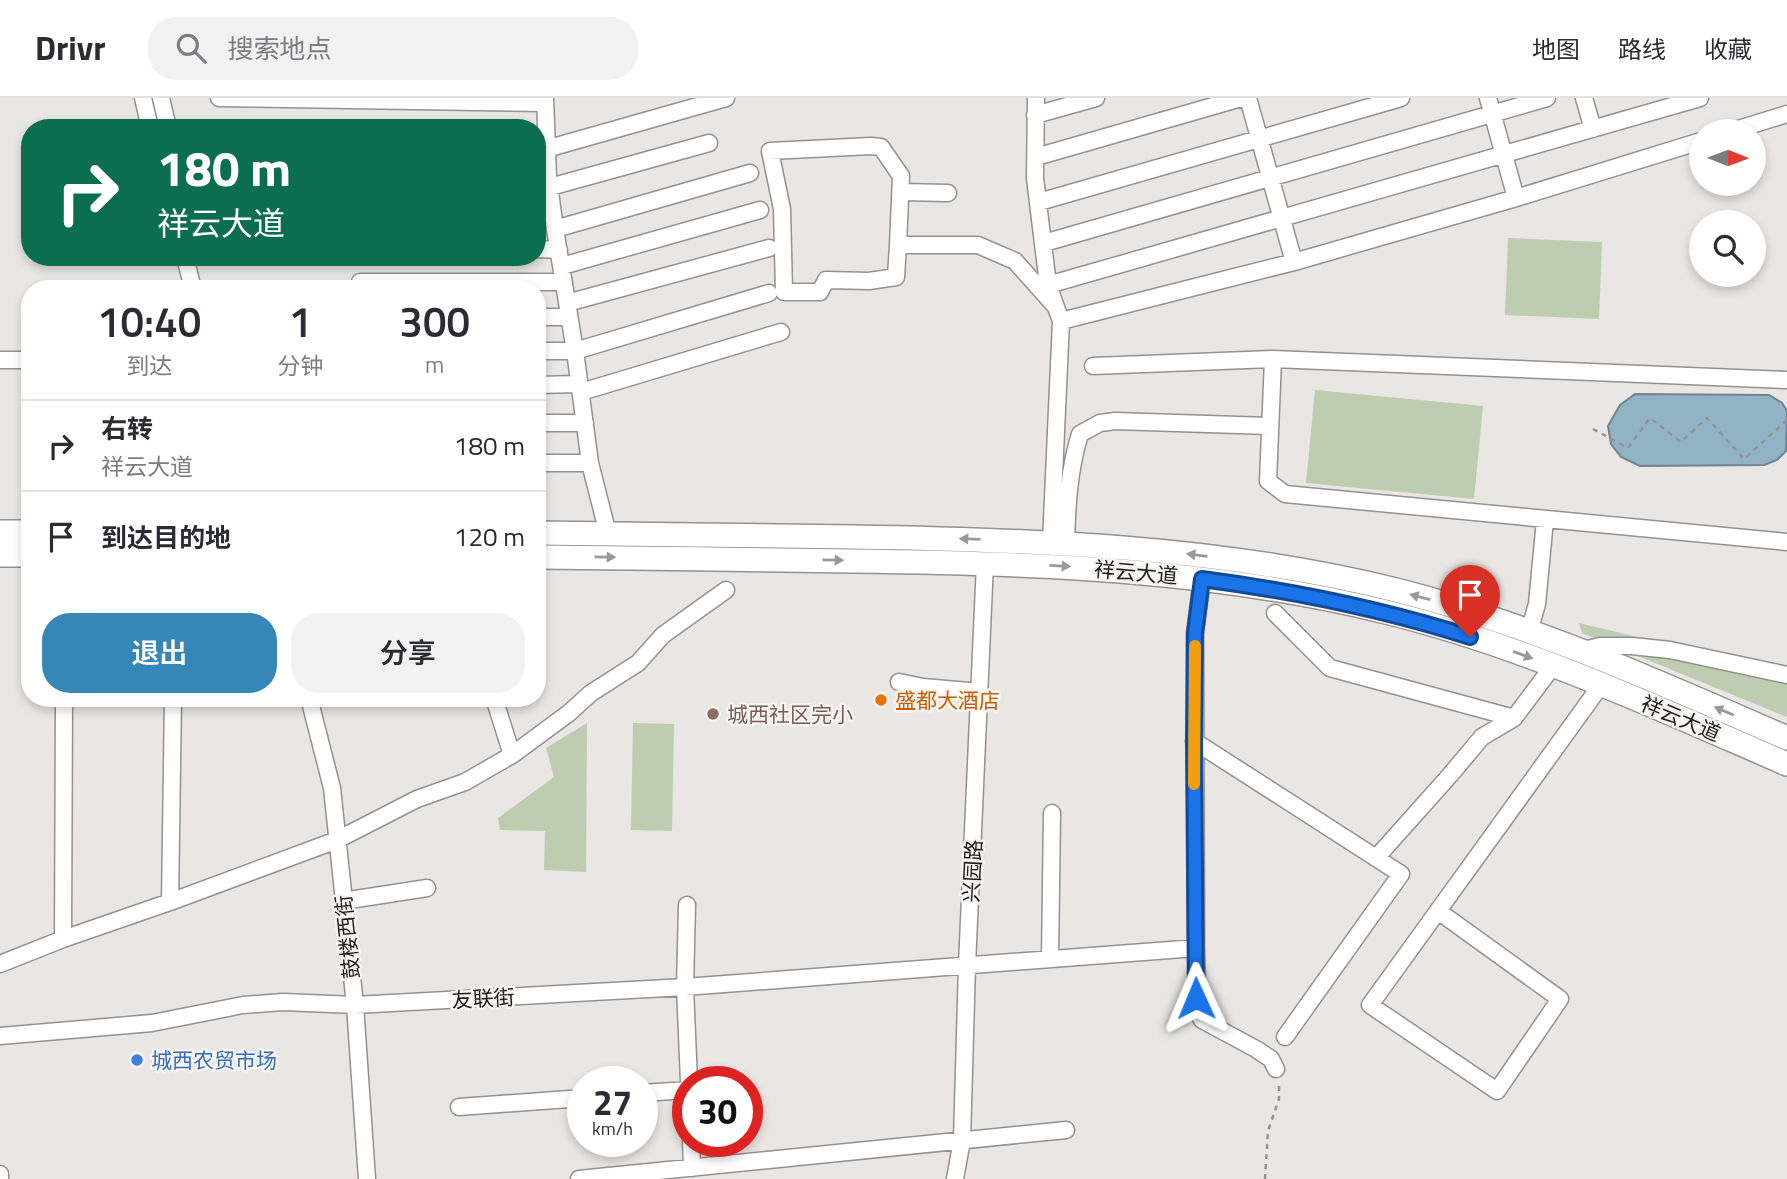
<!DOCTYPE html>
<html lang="zh">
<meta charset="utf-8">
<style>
:root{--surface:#fff;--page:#f2f2f3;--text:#2b2b33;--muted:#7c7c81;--line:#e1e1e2;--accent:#3686b7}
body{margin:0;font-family:"Titillium Web","Noto Sans SC",sans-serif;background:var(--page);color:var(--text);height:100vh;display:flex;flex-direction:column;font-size:26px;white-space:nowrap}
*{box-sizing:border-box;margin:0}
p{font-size:23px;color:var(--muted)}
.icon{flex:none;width:38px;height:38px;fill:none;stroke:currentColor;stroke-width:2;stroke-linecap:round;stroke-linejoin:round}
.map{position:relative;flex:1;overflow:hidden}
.side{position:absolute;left:21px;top:182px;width:525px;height:427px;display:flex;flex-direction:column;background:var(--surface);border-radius:28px;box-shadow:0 4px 10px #0003}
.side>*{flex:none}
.hud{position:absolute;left:21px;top:21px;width:525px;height:147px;border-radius:28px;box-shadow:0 4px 10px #0003;background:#0b6e4f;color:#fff;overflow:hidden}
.needle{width:46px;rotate:91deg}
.tools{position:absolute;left:1689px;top:21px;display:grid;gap:14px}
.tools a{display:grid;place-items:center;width:77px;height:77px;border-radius:50%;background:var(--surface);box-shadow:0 4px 10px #0003;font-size:35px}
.speed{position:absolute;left:567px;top:968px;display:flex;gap:14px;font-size:35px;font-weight:700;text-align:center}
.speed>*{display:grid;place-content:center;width:91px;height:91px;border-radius:50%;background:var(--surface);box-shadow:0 4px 10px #0003;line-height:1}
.speed small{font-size:18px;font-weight:400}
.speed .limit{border:10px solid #d22;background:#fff;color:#111}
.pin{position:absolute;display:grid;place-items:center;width:60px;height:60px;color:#fff;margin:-72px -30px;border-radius:50% 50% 50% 0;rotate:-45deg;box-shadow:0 0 7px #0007}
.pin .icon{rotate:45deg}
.me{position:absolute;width:77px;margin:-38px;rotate:359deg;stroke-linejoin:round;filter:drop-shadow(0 0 5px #0008)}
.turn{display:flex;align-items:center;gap:24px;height:147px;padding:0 21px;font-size:32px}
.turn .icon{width:91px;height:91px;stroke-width:2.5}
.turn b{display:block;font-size:49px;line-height:60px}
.eta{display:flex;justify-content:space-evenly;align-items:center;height:119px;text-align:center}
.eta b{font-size:42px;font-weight:600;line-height:49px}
.cta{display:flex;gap:14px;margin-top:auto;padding:14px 21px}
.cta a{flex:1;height:80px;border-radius:28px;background:var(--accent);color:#fff;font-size:28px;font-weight:600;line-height:80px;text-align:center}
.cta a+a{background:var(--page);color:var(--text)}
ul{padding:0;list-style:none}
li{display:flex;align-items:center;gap:21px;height:91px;padding:0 21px;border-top:2px solid var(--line)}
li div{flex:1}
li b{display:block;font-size:26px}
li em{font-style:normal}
header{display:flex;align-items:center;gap:42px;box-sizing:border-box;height:98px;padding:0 35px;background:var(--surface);border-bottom:2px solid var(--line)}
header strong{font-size:33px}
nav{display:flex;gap:38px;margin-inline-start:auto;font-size:24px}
.search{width:490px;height:63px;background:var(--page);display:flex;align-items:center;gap:18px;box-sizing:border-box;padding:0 24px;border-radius:28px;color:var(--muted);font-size:26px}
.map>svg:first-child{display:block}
.green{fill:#beccb0}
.water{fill:#92b2c5;stroke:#6f8592;stroke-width:2}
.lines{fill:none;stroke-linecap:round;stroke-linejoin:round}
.minor-casing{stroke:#94918f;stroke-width:19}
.highway-casing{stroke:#94918f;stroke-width:26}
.path{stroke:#969492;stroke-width:2.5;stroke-dasharray:5 5;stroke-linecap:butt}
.minor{stroke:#fff;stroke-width:16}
.highway{stroke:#fff;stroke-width:23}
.oneway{fill:#9a9999}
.route-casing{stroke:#114b97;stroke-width:18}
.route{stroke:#1a73e8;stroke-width:12}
.slow{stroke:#f59e0b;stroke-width:12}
.food-dot{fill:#e8710a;stroke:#f6f4f0;stroke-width:2.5}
.education-dot{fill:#8d6e63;stroke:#f6f4f0;stroke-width:2.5}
.shop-dot{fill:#3f7fe0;stroke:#f6f4f0;stroke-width:2.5}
.labels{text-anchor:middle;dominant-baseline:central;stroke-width:5;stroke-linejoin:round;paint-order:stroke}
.street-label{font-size:21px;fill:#1e1d1c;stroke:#f6f4f0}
.food-label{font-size:21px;fill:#c56008;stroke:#f6f4f0;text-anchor:start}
.education-label{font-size:21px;fill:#785e54;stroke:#f6f4f0;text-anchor:start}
.shop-label{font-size:21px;fill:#366cbe;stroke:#f6f4f0;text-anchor:start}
</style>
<header>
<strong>Drivr</strong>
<div class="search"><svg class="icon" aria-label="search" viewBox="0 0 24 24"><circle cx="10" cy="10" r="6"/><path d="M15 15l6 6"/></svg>搜索地点</div>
<nav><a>地图</a><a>路线</a><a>收藏</a></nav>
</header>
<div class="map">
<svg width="1787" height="1081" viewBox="0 0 1787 1081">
<rect width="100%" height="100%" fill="#e9e6e3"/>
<!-- green -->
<path class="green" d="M1508,140L1602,144L1599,221L1505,217Z
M1315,292L1483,308L1474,401L1306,385Z
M1579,525L1787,575V619L1582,535Z
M587,625L586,774L544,772L545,733L500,732L498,720L554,679L546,650Z
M633,625L674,626L672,733L631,732Z"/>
<!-- water -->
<path class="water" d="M1635,296L1769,297L1782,305L1787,313L1786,353L1777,362L1764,367L1640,368L1621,359L1611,346L1608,328L1620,307Z"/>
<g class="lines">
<defs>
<path id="minor" d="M143,0L150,30
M161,0L168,30
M219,0L545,5
M545,0L548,79L555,131L575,253L590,365L608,436
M1036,0L1035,80L1048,187L1061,223L1051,444
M1248,0L1294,164
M1488,0L1516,100
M1584,0L1593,31
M1035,17L1096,0
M1732,33L1787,16
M546,51L726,0
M1036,59L1241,0
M550,89L709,45
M901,94L948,95
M1039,104L1401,0
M555,131L750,75
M1044,145L1547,0
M898,147L896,179L869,183L826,182L820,194H784L782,111L770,53L871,48L881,49L901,78L898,147H978L1015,163L1056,209
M537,151L559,152
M185,159L193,191
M562,168L760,112
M360,184H563
M1048,187L1700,0
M567,205L769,150
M537,219H569
M1061,223L1294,164L1516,100L1701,43
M537,253H575L769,195
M1273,261L1268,383L1285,396L1787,444
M0,262H30
M1093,268L1273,261L1787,282
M537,287L579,286
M581,294L781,234
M537,325H585
M537,365H590
M1066,445C1067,408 1069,371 1080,336L1100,325L1115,323L1269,328
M1202,481L1195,535L1196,850L1198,915L1202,922L1256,951L1271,961L1276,971
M1275,515L1330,570L1514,620
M1529,534L1537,506L1545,422
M1580,553L1600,548H1632L1670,552L1787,577
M899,584L923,589L980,594
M309,600L332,690L355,907L367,1081
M494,600L512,657
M1194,643L1401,776L1285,939
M1376,760L1451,676L1482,639L1514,620L1553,568
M343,803L427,790
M170,804L173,600
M687,807L685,889L689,984
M1438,813L1560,901L1497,993L1370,907L1601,587
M63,841L64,600
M1050,860L1052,715
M0,866L63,841L170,804L337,742L417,701L465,684L512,657L569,615L591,595L638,565L663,537L726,492
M0,938L152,925L243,907L283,904L355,907L685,889L1196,850
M642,995L688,992
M459,1009L583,1000
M691,1043L692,1070
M0,1076V1081
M579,1081L1066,1032
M955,1081L962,1042L967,867L985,465"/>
<path id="highway" d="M0,434H30
M537,435C642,436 748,438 853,439C1035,442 1218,448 1396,492C1531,526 1660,585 1787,640
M0,457H30
M537,459C642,460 748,461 853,463C1033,465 1214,471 1390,515C1527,549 1658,610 1787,666"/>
</defs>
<!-- minor casing -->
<use href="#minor" class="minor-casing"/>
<!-- highway casing -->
<use href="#highway" class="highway-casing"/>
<!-- path -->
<path class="path" d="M1593,331L1628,350L1650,320L1681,344L1707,320L1744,361L1787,322
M1265,1081L1268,1033L1279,1001V984"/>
<!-- minor -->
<use href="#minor" class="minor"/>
<!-- highway -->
<use href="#highway" class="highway"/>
</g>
<!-- one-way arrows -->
<defs><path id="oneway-solid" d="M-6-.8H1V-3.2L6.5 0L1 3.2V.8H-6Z" transform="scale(1.75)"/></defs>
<g class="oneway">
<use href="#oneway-solid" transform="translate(970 441) rotate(-178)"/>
<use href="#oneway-solid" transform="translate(1197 457) rotate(-173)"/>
<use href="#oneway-solid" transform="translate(605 459) rotate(1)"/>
<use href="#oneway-solid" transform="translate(833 462) rotate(1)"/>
<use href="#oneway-solid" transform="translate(1060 468) rotate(3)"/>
<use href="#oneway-solid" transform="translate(1420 499) rotate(-165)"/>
<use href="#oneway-solid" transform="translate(1523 557) rotate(20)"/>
<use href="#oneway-solid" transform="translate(1724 613) rotate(-157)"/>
</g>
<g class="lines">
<defs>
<path id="route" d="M1196,900L1194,643L1195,535L1202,481C1293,493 1382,511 1470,539"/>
</defs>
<!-- route casing -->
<use href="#route" class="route-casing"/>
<!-- route -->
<use href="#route" class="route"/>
<!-- slow -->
<path class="slow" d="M1194,686L1195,548"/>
</g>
<!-- markers -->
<circle class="food-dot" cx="881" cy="602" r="7"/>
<circle class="education-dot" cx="713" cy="616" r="7"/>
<circle class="shop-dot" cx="137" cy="962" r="7"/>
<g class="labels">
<!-- street labels -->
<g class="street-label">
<text transform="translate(1136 474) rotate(5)">祥云大道</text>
<text transform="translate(1681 620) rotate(23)">祥云大道</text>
<text transform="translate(972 773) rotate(-87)">兴园路</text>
<text transform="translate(347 839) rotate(-96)">鼓楼西街</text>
<text transform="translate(483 900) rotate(-3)">友联街</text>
</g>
<!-- food labels -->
<g class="food-label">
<text x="895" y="602">盛都大酒店</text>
</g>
<!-- education labels -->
<g class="education-label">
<text x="727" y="616">城西社区完小</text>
</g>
<!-- shop labels -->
<g class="shop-label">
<text x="151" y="962">城西农贸市场</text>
</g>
</g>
</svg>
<div class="tools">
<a><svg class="needle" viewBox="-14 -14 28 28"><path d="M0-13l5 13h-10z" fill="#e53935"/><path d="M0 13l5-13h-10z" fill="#7c7c81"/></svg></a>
<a><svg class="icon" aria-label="search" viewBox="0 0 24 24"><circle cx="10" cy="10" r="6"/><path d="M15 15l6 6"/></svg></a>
</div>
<div class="speed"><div>27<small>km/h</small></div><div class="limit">30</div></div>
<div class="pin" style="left:1470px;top:539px;background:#d93025"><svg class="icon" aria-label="arrive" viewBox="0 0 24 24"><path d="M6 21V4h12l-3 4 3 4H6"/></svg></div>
<svg class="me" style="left:1196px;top:900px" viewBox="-20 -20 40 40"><path d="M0-17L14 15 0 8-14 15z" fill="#1a73e8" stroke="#fff" stroke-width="4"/></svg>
<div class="hud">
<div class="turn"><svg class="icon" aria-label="right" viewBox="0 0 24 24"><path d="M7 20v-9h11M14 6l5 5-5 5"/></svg><div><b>180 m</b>祥云大道</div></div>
</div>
<section class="side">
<div class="eta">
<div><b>10:40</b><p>到达</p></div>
<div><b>1</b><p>分钟</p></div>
<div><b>300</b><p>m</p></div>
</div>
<ul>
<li><svg class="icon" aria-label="right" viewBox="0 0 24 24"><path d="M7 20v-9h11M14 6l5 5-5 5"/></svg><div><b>右转</b><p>祥云大道</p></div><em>180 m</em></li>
<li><svg class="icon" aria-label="arrive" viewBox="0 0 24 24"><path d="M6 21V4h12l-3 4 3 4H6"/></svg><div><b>到达目的地</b></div><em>120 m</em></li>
</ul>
<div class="cta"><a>退出</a><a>分享</a></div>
</section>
</div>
